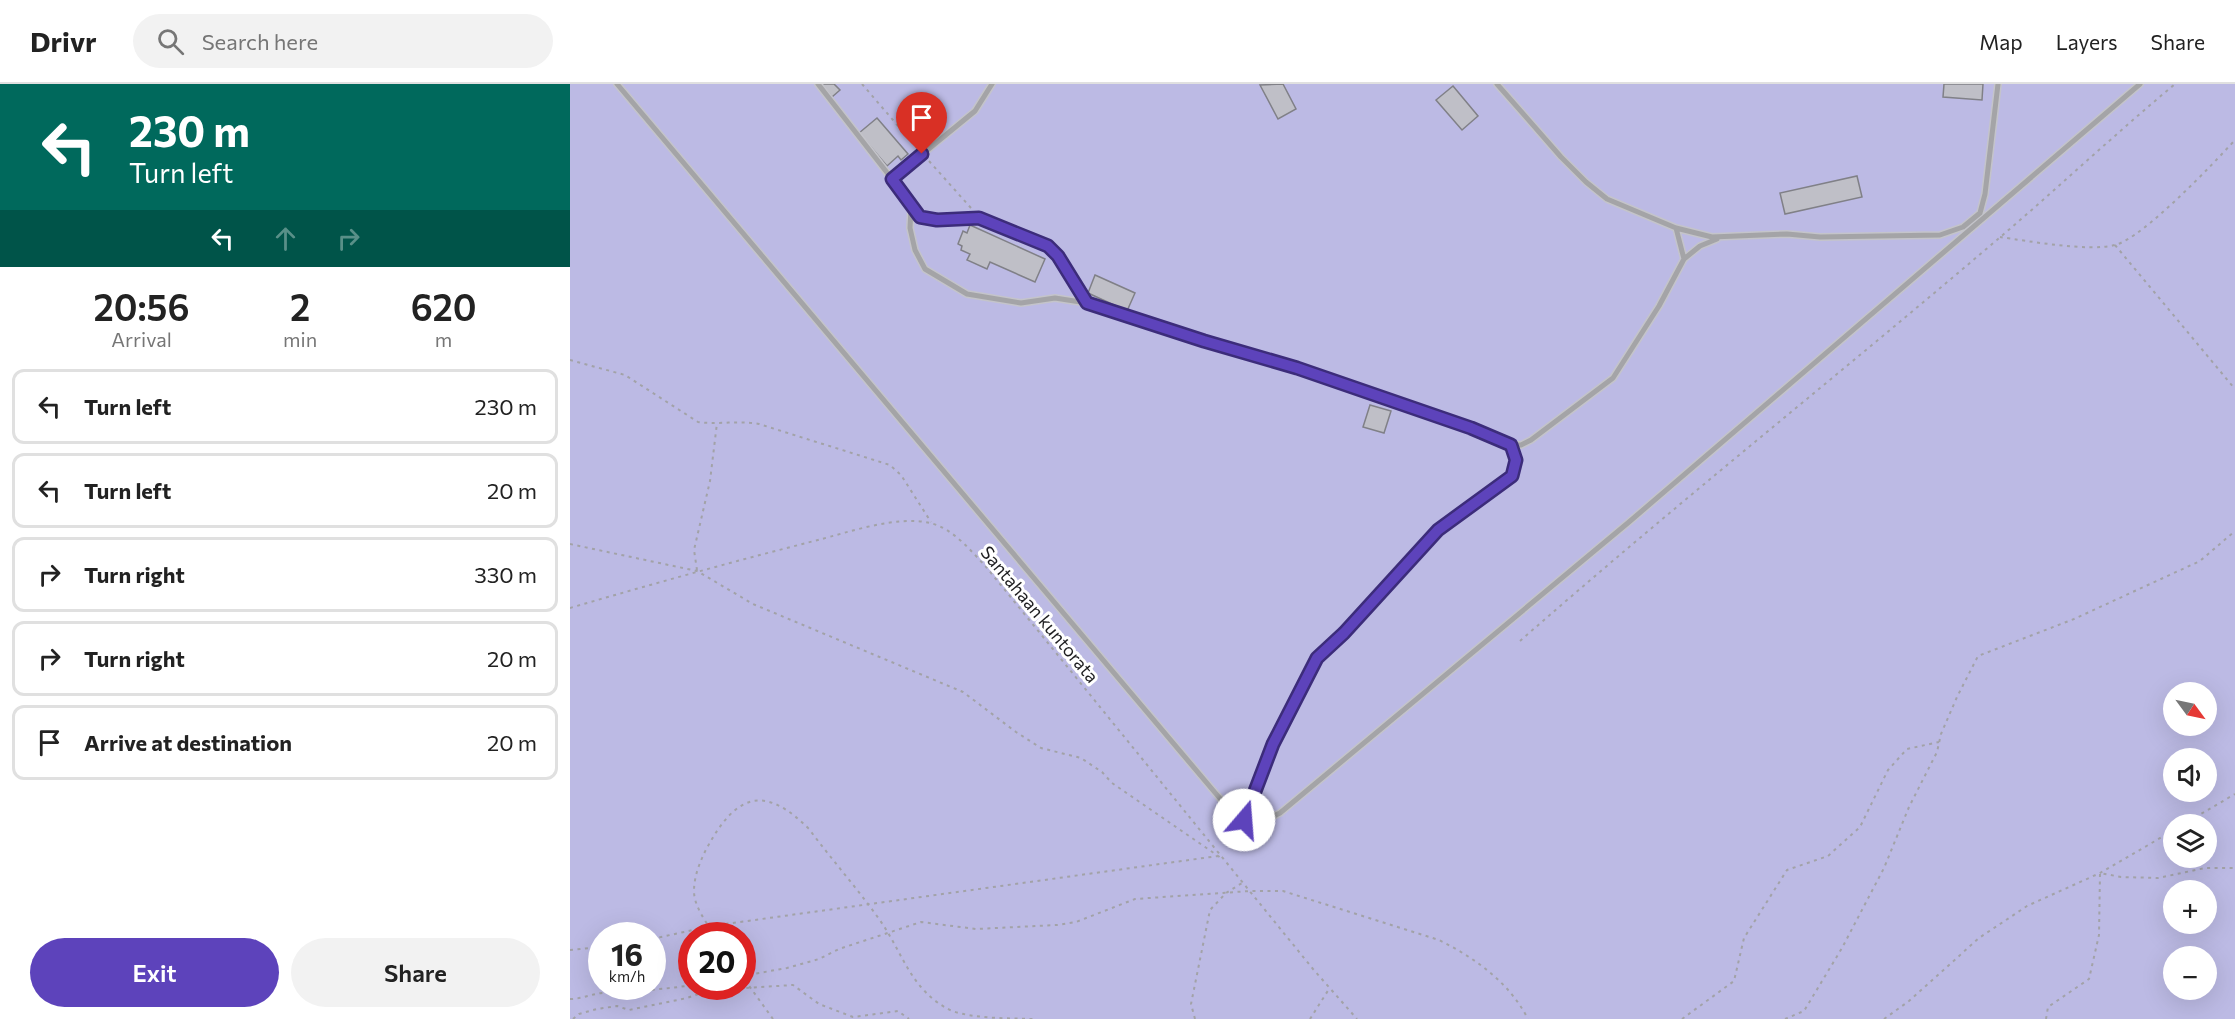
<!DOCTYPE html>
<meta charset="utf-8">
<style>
:root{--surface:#fff;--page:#f2f2f2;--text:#222;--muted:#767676;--line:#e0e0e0;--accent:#5d43bb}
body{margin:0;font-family:Commissioner,sans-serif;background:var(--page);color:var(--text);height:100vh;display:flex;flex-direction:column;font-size:22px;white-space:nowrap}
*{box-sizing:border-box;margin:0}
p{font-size:20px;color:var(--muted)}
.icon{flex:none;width:33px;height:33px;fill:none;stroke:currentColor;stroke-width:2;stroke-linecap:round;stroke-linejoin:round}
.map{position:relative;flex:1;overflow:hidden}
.details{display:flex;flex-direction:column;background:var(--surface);width:570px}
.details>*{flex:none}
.banner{background:#00695c;color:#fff;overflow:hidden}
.needle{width:39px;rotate:123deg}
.fabs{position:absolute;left:1593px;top:598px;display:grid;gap:12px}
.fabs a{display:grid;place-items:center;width:54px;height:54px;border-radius:50%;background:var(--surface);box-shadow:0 6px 24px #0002;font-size:30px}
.speed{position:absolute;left:18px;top:838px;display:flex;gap:12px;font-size:30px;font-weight:700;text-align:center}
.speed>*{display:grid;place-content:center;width:78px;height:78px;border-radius:50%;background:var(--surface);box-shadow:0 6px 24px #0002;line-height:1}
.speed small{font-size:15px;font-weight:400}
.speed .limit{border:9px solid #d22;background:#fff;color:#111}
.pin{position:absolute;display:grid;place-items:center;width:51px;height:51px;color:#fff;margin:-62px -26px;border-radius:50% 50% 50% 0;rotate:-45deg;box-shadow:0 0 6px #0007}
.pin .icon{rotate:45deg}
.me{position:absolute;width:66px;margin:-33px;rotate:18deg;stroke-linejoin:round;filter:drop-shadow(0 0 4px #0008)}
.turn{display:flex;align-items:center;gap:21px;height:126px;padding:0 30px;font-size:27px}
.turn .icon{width:78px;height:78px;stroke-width:2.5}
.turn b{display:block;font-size:42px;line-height:51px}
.lanes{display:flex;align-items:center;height:57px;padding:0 30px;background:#0003;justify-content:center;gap:30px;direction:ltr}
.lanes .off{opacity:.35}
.eta{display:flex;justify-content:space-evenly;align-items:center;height:102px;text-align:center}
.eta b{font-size:36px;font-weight:600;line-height:42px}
.cta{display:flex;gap:12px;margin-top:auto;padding:12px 30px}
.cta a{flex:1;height:69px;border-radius:36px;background:var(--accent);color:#fff;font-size:24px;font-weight:600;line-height:69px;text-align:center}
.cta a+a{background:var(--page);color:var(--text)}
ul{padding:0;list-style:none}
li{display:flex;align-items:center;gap:18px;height:75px;margin:0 12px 9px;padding:0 18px;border:3px solid var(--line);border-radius:12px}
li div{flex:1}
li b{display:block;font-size:22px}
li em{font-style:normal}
header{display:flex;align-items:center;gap:36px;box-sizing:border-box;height:84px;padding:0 30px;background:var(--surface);border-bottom:2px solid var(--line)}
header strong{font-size:28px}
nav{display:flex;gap:33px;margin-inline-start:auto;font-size:21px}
.search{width:420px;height:54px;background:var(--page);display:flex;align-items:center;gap:15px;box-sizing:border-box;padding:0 21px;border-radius:33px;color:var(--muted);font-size:22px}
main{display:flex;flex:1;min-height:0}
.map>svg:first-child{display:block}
.green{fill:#bcbae4;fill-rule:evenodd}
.building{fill:#bfbfc7;stroke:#808087;stroke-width:1.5}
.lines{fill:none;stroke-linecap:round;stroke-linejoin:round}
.service-casing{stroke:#c4c4ca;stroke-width:8}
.path{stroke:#a2a2a7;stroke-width:2;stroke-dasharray:3 4.5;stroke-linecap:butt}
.service{stroke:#a4a4a7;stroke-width:5}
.route-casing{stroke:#3c2c7a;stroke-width:15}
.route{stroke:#5d43bb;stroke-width:10}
.labels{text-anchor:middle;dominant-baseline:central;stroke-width:6;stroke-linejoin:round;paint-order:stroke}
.street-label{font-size:18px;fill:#1e1e20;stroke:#fff}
</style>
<header>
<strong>Drivr</strong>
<div class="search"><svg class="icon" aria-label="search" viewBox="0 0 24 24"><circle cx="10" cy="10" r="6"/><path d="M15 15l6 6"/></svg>Search here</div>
<nav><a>Map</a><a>Layers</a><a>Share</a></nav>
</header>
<main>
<section class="details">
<div class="banner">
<div class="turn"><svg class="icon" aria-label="left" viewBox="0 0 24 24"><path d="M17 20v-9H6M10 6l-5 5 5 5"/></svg><div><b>230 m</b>Turn left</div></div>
<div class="lanes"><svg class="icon" aria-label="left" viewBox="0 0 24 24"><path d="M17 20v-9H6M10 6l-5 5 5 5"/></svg><svg class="icon off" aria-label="ahead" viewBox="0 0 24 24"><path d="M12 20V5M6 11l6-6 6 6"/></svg><svg class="icon off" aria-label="right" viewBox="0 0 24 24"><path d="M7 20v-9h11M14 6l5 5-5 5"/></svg></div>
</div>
<div class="eta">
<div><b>20:56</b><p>Arrival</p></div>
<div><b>2</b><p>min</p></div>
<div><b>620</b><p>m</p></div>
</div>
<ul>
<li><svg class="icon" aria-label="left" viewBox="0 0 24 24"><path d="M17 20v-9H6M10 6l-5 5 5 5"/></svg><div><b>Turn left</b></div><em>230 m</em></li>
<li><svg class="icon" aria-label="left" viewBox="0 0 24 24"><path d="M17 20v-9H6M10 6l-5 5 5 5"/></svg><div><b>Turn left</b></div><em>20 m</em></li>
<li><svg class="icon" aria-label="right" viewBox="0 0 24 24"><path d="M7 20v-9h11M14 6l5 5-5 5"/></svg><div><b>Turn right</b></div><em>330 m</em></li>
<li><svg class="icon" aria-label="right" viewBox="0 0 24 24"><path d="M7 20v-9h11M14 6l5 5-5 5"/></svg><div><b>Turn right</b></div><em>20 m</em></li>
<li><svg class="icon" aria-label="arrive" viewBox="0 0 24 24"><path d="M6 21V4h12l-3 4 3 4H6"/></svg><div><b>Arrive at destination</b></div><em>20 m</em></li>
</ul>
<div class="cta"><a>Exit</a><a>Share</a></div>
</section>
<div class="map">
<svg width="1665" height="935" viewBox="0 0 1665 935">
<rect width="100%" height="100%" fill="#e8e8ef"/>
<!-- green -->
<path class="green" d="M0,0H1665V935H0ZM1604,609H1636V642H1604ZM1604,675H1636V708H1604ZM1604,741H1636V774H1604ZM1604,807H1636V840H1604ZM32,852H82V903H32ZM122,852H172V903H122ZM1604,873H1636V906H1604Z"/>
<!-- building -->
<path class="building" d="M251,0H264L270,6L262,13Z
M713,0L726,25L708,35L690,1Z
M1374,0H1413L1412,16L1373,13Z
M883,2L908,32L892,46L866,16Z
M307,34L338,70L331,76L328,72L317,82L289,49Z
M1287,92L1292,113L1215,130L1210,109Z
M400,141L475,175L465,198L420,178L417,185L397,176L400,170L391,166L392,162L388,160L393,147L397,149Z
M525,191L565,209L557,227L518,209Z
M800,321L821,327L814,349L793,343Z"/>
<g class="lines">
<defs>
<path id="service" d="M47,0L658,724C681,741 686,741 710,729L1059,438L1570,0
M248,0L329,104L341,124L340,144L345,166L355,185L397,210L451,219L485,214L517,219L634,257L727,284L901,344L941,361L946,376L942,392L868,446L774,549L747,574L703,660L674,736
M927,0L991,73L1016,98L1037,115L1106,144L1142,153L1217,150L1250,153L1370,151L1393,143L1410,129L1415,110L1428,0
M322,95L405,27L422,0
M341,124C363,145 384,128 410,135C428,140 463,152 478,163C496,176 505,201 517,219
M1114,175L1130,162L1147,155
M941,361H951L961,356L1043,294L1089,222L1114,175L1106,144"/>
</defs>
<!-- service casing -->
<use href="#service" class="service-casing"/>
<!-- path -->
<path class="path" d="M292,0L347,64
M359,77L401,124
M1430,153C1458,157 1519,168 1545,161C1573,154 1643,80 1665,56
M1545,161L1665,305
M0,276L55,291L128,338C149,341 168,336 189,340L320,381L331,391L361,438
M0,460L127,487L183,520L393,608L446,648L471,664L511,674L532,688L542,699L651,774
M127,486L124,466L140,397L147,339
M0,524C82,500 165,477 248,456C279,448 328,431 360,439C383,444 402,468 417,484L743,885L787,935
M950,557C1107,419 1270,290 1428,155C1488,104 1545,50 1605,0
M1612,741L1665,710
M145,852C137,839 124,823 124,807C124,789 133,770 142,755C171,706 199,705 239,745C262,776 287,804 309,835C333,868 340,907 382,927C407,935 436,934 463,935
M82,855L141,842L648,772
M0,866L32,863
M0,915C12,915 21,910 32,909C62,907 92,906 122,901
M3,935L9,930L27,925L47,922L59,926L117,914L148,903L161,905L223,901L249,920L283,933L328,927L339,935
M203,935L172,892L217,884L249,875L269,865L351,838L406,845L487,841L506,838L565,815L680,807H713L869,856C905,874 939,898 958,935
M625,935L621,920L640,826L656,809L672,799
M740,935L759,905
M1112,935L1164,897L1174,854L1217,786L1258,772L1290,743L1318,686L1337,665L1369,658
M1215,935L1234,927L1272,864L1314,784L1339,723L1367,668L1371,650L1387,613L1408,572L1504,535L1630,477L1665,447
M1314,935L1339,917L1409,854L1457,822L1530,789L1604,746
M1476,935L1478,923L1519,895L1529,851L1530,789L1551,793L1588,794L1635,784H1665"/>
<!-- service -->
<use href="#service" class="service"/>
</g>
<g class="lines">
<defs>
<path id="route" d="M352,70L322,95L350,133L367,136L409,134L478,162L488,172L517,219L634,257L727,284L901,344L941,361L946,376L942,392L868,446L774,549L747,574L703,660L674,736"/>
</defs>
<!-- route casing -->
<use href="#route" class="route-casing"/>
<!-- route -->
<use href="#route" class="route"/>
</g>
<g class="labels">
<!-- street labels -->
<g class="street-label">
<text transform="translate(470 530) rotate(50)">Santahaan kuntorata</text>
</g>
</g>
</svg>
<div class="fabs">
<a><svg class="needle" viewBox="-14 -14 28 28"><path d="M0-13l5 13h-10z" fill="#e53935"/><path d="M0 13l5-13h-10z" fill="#767676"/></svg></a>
<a><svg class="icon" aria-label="sound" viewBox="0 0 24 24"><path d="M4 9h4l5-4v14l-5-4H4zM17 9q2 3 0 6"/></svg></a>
<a><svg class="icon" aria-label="layers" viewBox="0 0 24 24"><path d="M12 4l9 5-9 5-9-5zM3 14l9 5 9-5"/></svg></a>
<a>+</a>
<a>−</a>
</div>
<div class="speed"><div>16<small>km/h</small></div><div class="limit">20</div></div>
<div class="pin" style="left:352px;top:70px;background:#d93025"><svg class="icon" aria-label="arrive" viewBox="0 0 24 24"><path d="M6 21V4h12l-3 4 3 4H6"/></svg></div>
<svg class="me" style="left:674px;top:736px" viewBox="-20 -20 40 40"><circle r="19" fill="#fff"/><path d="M0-13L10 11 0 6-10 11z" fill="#5d43bb"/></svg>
</div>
</main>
